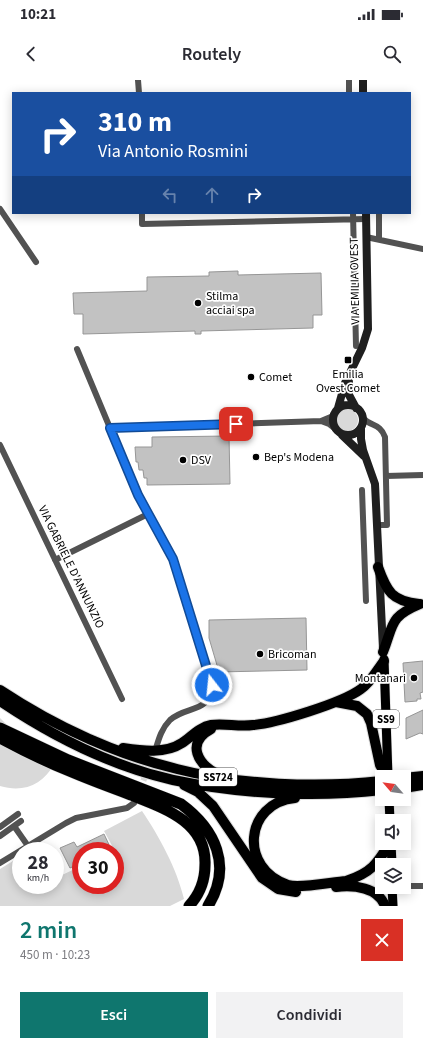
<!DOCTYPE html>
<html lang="it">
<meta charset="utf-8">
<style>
:root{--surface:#fff;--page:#f2f2f3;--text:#2b2b33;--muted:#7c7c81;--accent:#0f766e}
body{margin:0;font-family:"Source Sans 3",sans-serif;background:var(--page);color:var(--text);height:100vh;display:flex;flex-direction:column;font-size:15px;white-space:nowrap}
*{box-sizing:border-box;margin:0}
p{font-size:13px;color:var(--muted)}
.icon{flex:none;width:22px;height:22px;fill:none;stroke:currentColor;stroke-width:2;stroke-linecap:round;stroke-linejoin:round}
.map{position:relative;height:826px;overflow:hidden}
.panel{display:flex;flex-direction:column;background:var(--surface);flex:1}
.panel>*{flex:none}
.banner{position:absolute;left:12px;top:12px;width:399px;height:122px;border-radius:0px;box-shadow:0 2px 10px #0003;background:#1a4fa0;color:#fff;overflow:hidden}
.needle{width:26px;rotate:298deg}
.buttons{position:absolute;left:375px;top:690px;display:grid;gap:8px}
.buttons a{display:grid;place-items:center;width:36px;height:36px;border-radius:0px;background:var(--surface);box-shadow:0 2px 10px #0003;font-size:20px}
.speed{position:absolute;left:12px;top:762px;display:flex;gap:8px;font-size:20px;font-weight:700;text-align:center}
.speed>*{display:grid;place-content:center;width:52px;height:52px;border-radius:50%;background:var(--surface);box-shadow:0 2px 10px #0003;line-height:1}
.speed small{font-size:10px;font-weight:400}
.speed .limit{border:6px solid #d22;background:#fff;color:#111}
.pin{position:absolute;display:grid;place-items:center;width:34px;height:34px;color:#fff;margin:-17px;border-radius:8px;box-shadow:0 2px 6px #0006}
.me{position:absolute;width:44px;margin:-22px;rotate:344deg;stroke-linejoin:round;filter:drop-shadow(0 0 3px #0008)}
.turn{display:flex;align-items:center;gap:14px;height:84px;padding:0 20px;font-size:18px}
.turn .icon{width:52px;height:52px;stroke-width:2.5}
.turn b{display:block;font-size:28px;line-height:34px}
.lanes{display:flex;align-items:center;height:38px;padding:0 20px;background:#0003;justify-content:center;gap:20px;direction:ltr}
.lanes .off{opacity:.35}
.round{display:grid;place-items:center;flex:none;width:42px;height:42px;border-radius:0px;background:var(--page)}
.overview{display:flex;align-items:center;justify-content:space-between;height:68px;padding:0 20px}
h1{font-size:24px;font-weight:600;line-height:30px;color:var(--accent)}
.action{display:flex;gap:8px;margin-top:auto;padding:8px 20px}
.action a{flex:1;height:46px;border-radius:0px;background:var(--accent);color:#fff;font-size:16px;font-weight:600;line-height:46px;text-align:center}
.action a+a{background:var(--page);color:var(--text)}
.status{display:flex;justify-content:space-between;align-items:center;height:28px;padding:0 20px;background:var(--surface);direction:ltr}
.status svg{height:11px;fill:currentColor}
header{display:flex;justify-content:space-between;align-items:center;height:52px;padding:0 20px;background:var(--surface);font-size:18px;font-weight:600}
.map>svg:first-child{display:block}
.green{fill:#d9d9d9}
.building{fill:#c2c2c2;stroke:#969696}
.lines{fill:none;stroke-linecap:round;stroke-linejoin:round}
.minor-tunnel{stroke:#d9d9d9;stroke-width:6;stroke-dasharray:6 3;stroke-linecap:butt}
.primary-casing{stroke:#dbdbdb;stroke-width:10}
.trunk-casing{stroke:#dbdbdb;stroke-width:12}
.motorway-casing{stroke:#dbdbdb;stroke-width:12}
.minor{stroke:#525252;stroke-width:6}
.secondary{stroke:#1f1f1f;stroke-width:8}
.primary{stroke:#000;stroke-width:9}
.trunk{stroke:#000;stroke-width:10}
.motorway{stroke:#000;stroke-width:11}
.route-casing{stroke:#114b97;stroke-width:10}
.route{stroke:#1a73e8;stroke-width:7}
.poi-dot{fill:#000;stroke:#fff;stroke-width:1.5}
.labels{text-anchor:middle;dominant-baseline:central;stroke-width:3.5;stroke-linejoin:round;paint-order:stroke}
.shield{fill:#fff;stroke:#4c4c4c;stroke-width:1}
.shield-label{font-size:11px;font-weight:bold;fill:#000}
.street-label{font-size:12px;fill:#000;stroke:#fff}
.poi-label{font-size:12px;fill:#000;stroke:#fff;text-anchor:start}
</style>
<div class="status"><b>10:21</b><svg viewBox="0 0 49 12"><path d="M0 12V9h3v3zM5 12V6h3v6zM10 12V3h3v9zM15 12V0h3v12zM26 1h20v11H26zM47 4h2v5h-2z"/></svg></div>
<header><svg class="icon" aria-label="back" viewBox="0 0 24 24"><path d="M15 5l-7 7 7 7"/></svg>Routely<svg class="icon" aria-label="search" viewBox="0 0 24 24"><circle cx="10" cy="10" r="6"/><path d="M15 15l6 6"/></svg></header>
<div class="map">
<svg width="423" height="826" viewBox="0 0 423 826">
<rect width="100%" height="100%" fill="#fff"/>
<!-- green -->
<path class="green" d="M336 340a11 11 0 1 1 22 0a11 11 0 1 1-22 0Z
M0,638L17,655L54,684C43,705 23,713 0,706Z
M142,731C159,756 177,789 184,819L170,826H0V789L21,776V805H55V788L60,796L81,786V805H115V771L104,751Z"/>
<!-- building -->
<path class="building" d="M238,191V195L321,193L322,235H313V248L201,251V254H195V251L83,254V234H74L73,213L147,211V197L209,196V192Z
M229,356L230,404L147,405V398H144L143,390H139L138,382H136L135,367H152V357Z
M306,538L307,590L219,592L209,558V540Z
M423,581V612L420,613L421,619H417V621L405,622L403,583Z
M423,630V654L420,653L406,659V638Z
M104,754L111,769L106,771H81V783L70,788L60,768L74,762L77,767Z"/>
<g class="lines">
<!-- minor-tunnel -->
<path class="minor-tunnel" d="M140,709L152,679"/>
<defs>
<path id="primary" d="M384,579L388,697
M389,719L390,741
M391,763L392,785
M392,807L393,826"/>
<path id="trunk" d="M378,487C387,512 392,521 419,524
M383,572C394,544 389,537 420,524
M0,610C53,645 115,674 177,689C239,705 318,708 382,701
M0,621C52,656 111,686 173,700C240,714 314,718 382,710
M336,622L357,626L367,634L371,643L380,685L387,697
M211,649C185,663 198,685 219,695
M123,668C143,671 165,674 182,663C191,657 200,647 211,645C224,643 239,647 253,645C277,643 342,623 361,609C371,602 377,590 384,581
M404,698L423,696
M184,705L198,712L213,726L262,798L278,809L296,812
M404,708L423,705
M295,718C244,723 239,789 288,805C299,809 332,802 346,801C371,793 377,784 390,763
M336,807C354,805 378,807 385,826"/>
<path id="motorway" d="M0,648L68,680L181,724C215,749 233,786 208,826
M0,658C24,671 49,683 74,693C93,701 112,708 131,715C164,728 207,742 205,785C205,801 200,814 189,826"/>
</defs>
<!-- primary casing -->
<use href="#primary" class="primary-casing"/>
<!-- trunk casing -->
<use href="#trunk" class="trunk-casing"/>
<!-- motorway casing -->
<use href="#motorway" class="motorway-casing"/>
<!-- minor -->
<path class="minor" d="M138,0L139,13
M349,0V13
M0,129L36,182
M142,133V144L366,139
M353,133L356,266
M379,133V159
M366,157L423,169
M77,269L138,415L173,479L212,605C210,634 187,625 170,640C162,648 159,658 156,668
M363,338C371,347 380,343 385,357L387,445H377
M321,341L329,344L334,348
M110,348L321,341L333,336
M0,365L122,619
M386,396L423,395
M362,410L366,521
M55,480L148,434
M14,746L28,766
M0,747L18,734
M0,756L21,741
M0,783L66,743L76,738L127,728L134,723
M404,806H423"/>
<!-- secondary -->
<path class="secondary" d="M363,0V13
M349,302V315L356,328
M333 340a15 15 0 1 1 30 0a15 15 0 1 1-30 0Z
M338,328L345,303L362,268L368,249L366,133
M361,348V359L363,370L375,404L383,569
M342,355L364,376"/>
<!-- primary -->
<use href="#primary" class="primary"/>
<!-- trunk -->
<use href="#trunk" class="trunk"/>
<!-- motorway -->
<use href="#motorway" class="motorway"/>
</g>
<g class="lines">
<defs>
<path id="route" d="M212,605L173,479L138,415L110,348L236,344"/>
</defs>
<!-- route casing -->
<use href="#route" class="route-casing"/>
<!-- route -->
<use href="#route" class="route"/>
</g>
<!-- markers -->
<g class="poi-dot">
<circle cx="198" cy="223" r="4"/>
<rect x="344" y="276" width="8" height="8" rx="2"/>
<circle cx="251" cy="297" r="4"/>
<circle cx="256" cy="377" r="4"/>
<circle cx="183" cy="380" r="4"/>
<circle cx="260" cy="574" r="4"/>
<circle cx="414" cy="598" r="4"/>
</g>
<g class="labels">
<!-- shield labels -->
<g class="shield">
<rect x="373" y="630" width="26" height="18" rx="3"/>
<rect x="199" y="688" width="38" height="18" rx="3"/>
</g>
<g class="shield-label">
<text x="386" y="639">SS9</text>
<text x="218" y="697">SS724</text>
</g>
<!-- street labels -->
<g class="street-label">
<text transform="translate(355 201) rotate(-91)">VIA EMILIA OVEST</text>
<text transform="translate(71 487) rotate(64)">VIA GABRIELE D'ANNUNZIO</text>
</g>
<!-- poi labels -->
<g class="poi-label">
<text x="206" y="216">Stilma<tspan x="206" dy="14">acciai spa</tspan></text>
<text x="348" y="294" text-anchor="middle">Emilia<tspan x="348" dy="14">Ovest Comet</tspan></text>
<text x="259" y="297">Comet</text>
<text x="264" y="377">Bep's Modena</text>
<text x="191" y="380">DSV</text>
<text x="268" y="574">Bricoman</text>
<text x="406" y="598" text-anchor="end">Montanari</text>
</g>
</g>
</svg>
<div class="buttons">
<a><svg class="needle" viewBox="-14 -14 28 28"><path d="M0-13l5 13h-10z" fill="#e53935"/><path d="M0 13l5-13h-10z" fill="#7c7c81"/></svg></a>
<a><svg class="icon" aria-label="sound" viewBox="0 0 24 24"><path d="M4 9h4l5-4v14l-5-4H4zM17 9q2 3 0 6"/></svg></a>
<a><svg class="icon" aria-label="layers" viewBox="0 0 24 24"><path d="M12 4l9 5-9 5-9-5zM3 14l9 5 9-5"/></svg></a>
</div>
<div class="speed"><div>28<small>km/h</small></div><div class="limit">30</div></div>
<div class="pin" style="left:236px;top:344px;background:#d93025"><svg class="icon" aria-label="arrive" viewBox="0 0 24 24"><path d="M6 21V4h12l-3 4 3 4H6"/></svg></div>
<svg class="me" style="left:212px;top:605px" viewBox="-20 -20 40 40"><circle r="17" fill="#1a73e8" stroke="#fff" stroke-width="3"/><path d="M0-11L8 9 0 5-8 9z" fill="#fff"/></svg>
<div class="banner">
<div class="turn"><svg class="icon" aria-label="right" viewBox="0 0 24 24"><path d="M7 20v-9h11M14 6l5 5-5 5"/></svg><div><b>310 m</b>Via Antonio Rosmini</div></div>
<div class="lanes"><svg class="icon off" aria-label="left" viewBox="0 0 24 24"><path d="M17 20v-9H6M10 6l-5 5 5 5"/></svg><svg class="icon off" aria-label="ahead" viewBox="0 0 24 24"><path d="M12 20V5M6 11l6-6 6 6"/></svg><svg class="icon" aria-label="right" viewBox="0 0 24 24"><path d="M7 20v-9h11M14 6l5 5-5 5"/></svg></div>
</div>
</div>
<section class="panel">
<div class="overview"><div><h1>2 min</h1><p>450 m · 10:23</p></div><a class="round" style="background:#d93025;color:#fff"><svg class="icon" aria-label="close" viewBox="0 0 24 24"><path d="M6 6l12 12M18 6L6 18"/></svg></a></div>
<div class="action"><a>Esci</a><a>Condividi</a></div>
</section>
